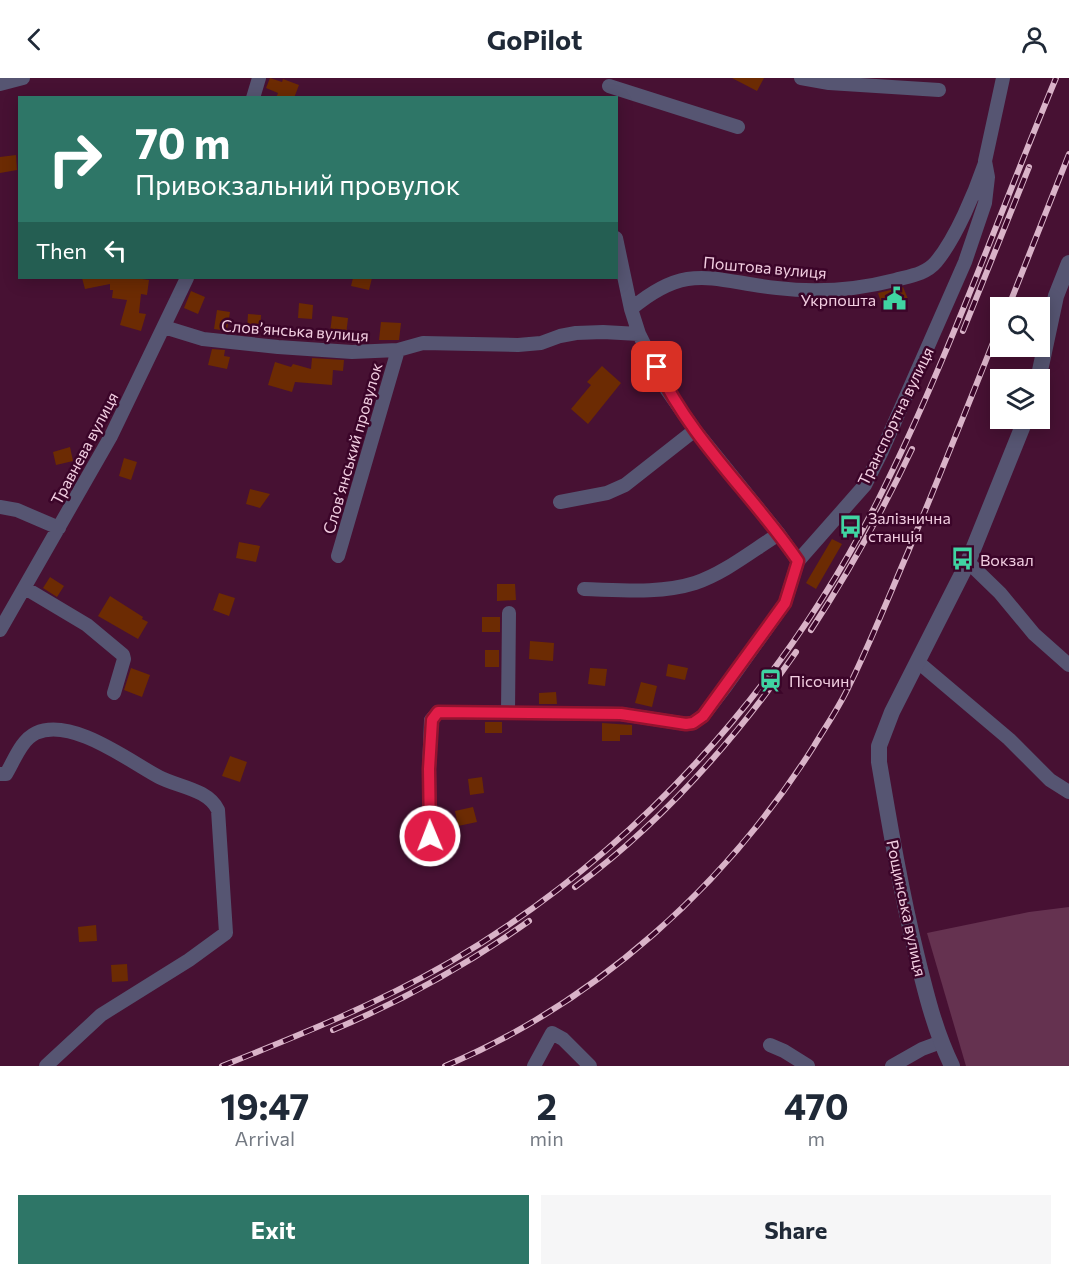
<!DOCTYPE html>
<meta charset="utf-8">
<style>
:root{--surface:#fff;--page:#f6f6f7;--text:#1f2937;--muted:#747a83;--accent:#2e7667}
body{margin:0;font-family:Commissioner,sans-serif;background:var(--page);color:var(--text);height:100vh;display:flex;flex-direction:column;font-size:22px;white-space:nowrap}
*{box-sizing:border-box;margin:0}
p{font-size:20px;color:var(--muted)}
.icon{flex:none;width:33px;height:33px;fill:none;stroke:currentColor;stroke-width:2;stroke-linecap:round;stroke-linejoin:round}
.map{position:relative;height:988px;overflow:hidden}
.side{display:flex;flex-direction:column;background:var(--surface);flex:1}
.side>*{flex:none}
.banner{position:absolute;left:18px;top:18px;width:600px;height:183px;border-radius:0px;box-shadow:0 3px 15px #0003;background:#2e7667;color:#fff;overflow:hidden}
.fabs{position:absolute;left:990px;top:219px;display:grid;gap:12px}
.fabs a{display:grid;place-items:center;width:60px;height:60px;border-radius:0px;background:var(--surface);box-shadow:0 3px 15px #0003;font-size:30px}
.pin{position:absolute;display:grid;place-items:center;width:51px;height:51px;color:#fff;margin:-26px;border-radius:12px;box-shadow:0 3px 9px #0006}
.me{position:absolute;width:66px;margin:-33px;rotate:359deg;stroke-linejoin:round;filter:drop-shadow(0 0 4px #0008)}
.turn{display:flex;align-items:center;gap:21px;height:126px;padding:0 18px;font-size:27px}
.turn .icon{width:78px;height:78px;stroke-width:2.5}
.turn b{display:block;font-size:42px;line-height:51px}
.then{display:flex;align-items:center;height:57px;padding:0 18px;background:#0003;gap:12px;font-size:22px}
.eta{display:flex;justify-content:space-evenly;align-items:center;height:102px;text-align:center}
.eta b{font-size:36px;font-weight:700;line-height:42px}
.primary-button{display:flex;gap:12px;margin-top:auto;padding:12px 18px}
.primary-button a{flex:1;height:69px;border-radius:0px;background:var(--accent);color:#fff;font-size:24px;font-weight:700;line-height:69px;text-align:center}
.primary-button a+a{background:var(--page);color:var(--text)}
header{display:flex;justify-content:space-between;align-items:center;height:78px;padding:0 18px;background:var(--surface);font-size:27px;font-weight:700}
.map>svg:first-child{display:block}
.green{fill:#653250}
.building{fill:#6c2b03}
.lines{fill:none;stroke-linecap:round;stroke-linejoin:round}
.minor{stroke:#565572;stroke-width:14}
.tertiary{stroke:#565572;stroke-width:16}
.rail-casing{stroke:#d9b3c8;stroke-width:6}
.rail{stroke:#3b0529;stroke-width:4;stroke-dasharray:11;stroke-linecap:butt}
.route-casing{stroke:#92132f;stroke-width:15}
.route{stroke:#e11d48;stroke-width:10}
.labels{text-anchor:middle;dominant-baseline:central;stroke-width:5;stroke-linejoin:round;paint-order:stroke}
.street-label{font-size:16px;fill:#f2cee1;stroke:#3b0529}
.poi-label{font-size:16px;fill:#f2cee1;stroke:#3b0529;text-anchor:start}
</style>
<header><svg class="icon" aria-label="back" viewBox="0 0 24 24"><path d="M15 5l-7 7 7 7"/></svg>GoPilot<svg class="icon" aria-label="person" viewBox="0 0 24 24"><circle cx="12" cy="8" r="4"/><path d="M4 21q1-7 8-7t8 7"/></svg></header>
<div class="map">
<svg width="1069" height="988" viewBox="0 0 1069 988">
<rect width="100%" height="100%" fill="#471133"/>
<!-- green -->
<path class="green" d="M1069,829V988H966L927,855L1029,834Z"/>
<!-- building -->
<path class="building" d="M270,0L282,4L283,1L299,7L294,20H276L278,15L266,10Z
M732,0H764L757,13Z
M16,77L17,92L0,95V79Z
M82,200H135L149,202L147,217L141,216L139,235L146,236L141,253L120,247L127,222L112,220L113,212H110V206L85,211Z
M353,200H372L369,212L351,208Z
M903,209L908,221L883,230L878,215Z
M191,213L205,219L198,236L184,230Z
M299,225L313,227L312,241L298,240Z
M217,232L230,234L227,253L214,251Z
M248,236L261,237L260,253L247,252Z
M332,238L348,240L346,257L330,255Z
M381,244L401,245L399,262H379Z
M212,271L225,272L224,278L230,279L227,291L208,287Z
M312,280L344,282L343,293L333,292L332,307L295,304L292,314L268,307L275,284L291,289L293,286L311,291Z
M602,288L621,305L588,346L571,331L591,307L587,304Z
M70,369L73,383L56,387L53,374Z
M124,380L137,384L131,402L119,398Z
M250,411L270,416L260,430L246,426Z
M832,461L842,466L816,511L806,505Z
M239,464L260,468L256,484L236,480Z
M50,499L64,508L57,519L43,510Z
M497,506H515L516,522L497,523Z
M219,515L235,520L229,538L213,532Z
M110,518L143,539L142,541L148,544L138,561L98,538Z
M482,539H500V554H482Z
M530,563L554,565L553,583L529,581Z
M485,572H499V589H485Z
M668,586L688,590L685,602L666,598Z
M131,590L150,597L142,619L124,612Z
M590,590L607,591L605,608L588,606Z
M641,604L657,608L652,629L635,625Z
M556,614L557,626H539V615Z
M485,644H502V655H485Z
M602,645L632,647V657H620V663H602Z
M230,678L247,684L240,704L222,698Z
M482,699L484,715L470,717L468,701Z
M473,729L477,744L458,748L455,733Z
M96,847L97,863L79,864L78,849Z
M127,886L128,903L112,904L111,887Z"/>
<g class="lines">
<!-- minor -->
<path class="minor" d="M801,0L829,5L939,12
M0,6L23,0
M609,8L738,49
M253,20L259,0
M616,160L631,231L639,256L667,312L695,352L779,456L798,483
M631,231C688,183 712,203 777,210C817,215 856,212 895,202C910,198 926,196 936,184C956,160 975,114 985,85
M164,249L203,261L278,269L352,274L398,272L423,265L518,267L541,265L560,258L576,255L603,254L639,256
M560,424L607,415L625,407L695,352
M0,429L17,432L59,450
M338,478L398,272
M968,484L1000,515L1034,556L1069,587
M25,510L87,547L123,577L124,581L114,615
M584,511C621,512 660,516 695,505C725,495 753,472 779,456
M0,552L111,358L187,200
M918,584L1009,661L1050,702L1069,714
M508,633L509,535
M0,696H6C14,683 21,662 36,655C72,639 129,683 159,699C178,709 208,711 218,732L226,855L189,882L101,937L46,988
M430,758L429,691L431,642L438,634L621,636L686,646L693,645L703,638L726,608L785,525L798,483L865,407L882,373L965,184L985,125L988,99L985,83L1003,0
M770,967L784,973L808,988
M534,988L552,955L563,961L590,988
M892,988L922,971L941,964"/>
<!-- tertiary -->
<path class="tertiary" d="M1038,302L1056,218L1069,185
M952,988C935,953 926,916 917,879C901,814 890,749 879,684V668L892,634L968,484L1026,340"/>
<defs>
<path id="rail" d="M1008,230L1069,76
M963,253L1029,89
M811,552C849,494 882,434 912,371
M575,809C661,745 735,662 796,574
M333,952C402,923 468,886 529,843
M222,988C300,957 377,926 450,884C633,777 781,613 877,424C946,287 997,141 1056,0
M445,988C597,924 726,807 814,668C826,648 840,628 850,606C871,563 889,518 908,474C939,399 970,323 1000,247"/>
</defs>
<!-- rail casing -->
<use href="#rail" class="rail-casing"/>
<!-- rail -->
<use href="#rail" class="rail"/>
</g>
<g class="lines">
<defs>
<path id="route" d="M430,758L429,691L432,642L438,634L621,636L686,646L693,645L703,638L785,525L798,483C753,417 691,362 657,289"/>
</defs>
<!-- route casing -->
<use href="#route" class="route-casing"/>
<!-- route -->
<use href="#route" class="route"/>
</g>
<!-- icons -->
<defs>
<symbol id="civic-bare" viewBox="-9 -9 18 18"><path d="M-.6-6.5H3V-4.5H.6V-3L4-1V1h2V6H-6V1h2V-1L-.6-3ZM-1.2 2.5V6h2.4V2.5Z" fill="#40d4a2" stroke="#3b0529" stroke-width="2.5" paint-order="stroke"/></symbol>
<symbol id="bus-bare" viewBox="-9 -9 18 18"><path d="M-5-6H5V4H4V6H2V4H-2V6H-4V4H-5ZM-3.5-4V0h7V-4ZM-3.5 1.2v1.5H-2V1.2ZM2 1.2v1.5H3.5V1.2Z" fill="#40d4a2" stroke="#3b0529" stroke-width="2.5" paint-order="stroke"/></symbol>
<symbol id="station-bare" viewBox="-9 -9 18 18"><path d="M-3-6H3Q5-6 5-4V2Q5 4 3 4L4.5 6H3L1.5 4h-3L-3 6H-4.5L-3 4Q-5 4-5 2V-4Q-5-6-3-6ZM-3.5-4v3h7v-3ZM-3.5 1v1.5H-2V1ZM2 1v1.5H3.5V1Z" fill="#40d4a2" stroke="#3b0529" stroke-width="2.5" paint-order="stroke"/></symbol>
</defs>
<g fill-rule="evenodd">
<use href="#civic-bare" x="878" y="204" width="33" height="33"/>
<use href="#bus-bare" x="834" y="432" width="33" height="33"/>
<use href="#bus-bare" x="946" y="464" width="33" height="33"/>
<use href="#station-bare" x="754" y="586" width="33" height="33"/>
</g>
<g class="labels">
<!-- street labels -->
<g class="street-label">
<text transform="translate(765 189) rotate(5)">Поштова вулиця</text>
<text transform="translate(295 252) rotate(4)">Слов’янська вулиця</text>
<text transform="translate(895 338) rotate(-64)">Транспортна вулиця</text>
<text transform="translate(84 370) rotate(-62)">Травнева вулиця</text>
<text transform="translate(352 370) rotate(-74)">Слов’янський провулок</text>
<text transform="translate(907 830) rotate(78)">Рощинська вулиця</text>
</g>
<!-- poi labels -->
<g class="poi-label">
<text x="876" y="221" text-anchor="end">Укрпошта</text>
<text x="868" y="439">Залізнична<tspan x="868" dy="18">станція</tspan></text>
<text x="980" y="481">Вокзал</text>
<text x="789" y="602">Пісочин</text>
</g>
</g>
</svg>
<div class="fabs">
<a><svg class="icon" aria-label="search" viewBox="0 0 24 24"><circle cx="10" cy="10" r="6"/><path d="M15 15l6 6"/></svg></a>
<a><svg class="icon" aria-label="layers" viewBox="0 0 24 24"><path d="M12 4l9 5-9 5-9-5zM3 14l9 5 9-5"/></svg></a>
</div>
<div class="pin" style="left:657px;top:289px;background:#d93025"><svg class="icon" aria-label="arrive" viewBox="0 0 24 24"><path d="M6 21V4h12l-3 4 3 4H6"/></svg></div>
<svg class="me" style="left:430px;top:758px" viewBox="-20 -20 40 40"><circle r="17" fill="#e11d48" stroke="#fff" stroke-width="3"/><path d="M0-11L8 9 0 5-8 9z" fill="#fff"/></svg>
<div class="banner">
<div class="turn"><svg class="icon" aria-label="right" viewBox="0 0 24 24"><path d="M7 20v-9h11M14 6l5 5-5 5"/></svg><div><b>70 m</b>Привокзальний провулок</div></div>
<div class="then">Then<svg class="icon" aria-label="left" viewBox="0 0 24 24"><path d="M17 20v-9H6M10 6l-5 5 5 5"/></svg></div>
</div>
</div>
<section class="side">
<div class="eta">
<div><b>19:47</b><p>Arrival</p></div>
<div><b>2</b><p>min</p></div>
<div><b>470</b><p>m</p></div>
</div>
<div class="primary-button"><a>Exit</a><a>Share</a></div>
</section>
